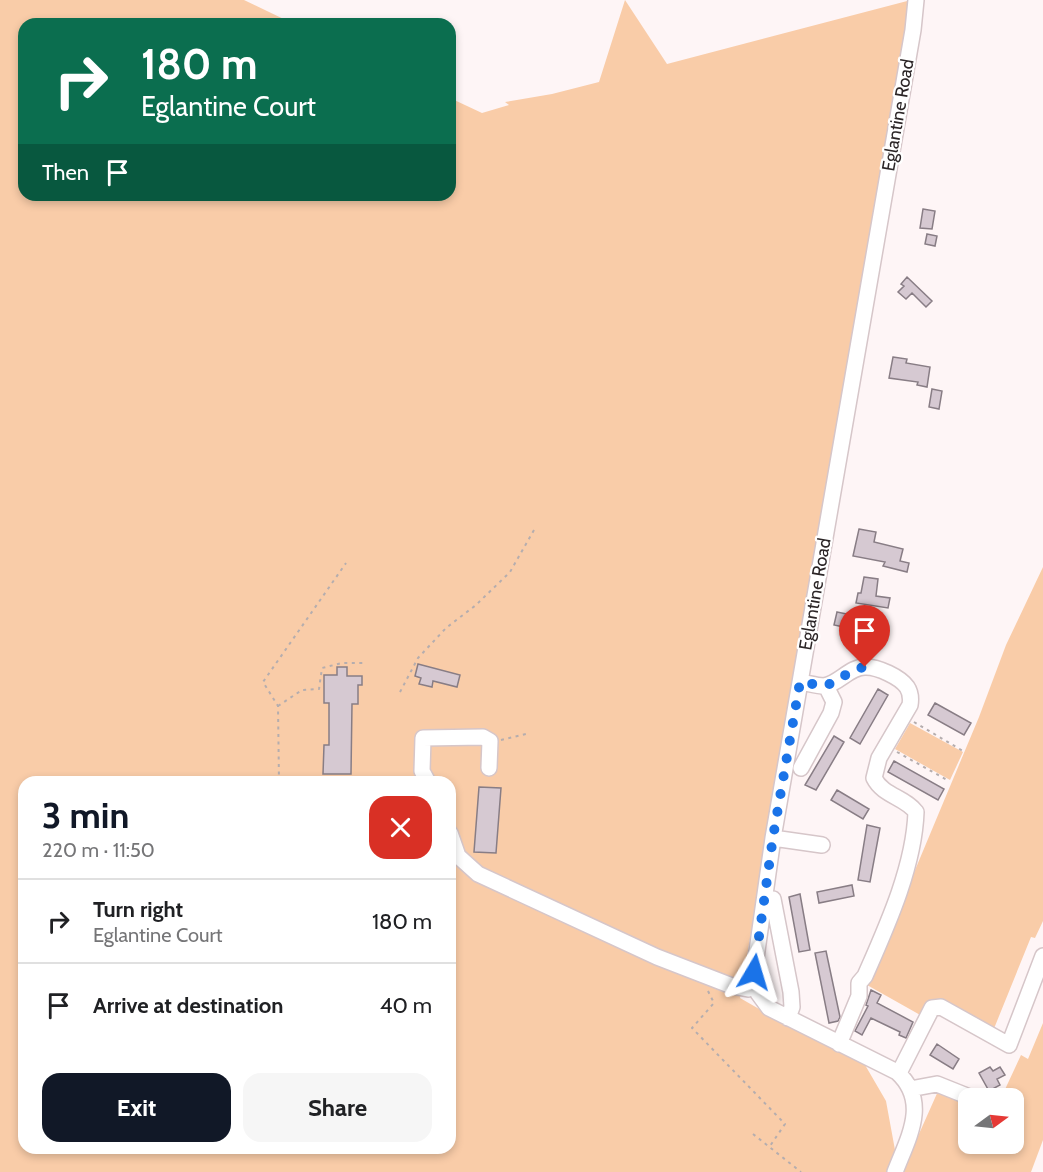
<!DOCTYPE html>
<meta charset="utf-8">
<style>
:root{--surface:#fff;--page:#f6f6f6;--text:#202124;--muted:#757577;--line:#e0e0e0;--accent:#111827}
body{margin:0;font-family:Cabin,sans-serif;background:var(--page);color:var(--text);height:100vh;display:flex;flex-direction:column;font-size:22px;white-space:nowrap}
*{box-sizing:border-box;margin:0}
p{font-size:20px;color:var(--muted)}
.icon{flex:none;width:33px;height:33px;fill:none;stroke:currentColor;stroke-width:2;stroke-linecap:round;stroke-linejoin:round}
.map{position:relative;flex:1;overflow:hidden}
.side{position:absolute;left:18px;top:776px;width:438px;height:378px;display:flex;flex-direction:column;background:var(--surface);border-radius:18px;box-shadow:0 3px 9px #0003}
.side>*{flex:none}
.guide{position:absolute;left:18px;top:18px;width:438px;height:183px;border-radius:18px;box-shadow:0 3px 9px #0003;background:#0b6e4f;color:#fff;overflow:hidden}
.needle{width:39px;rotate:75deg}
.controls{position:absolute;left:958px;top:1088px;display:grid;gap:12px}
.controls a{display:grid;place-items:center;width:66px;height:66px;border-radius:12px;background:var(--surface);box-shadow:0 3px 9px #0003;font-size:30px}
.pin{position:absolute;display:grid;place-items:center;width:51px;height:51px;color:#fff;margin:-62px -26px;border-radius:50% 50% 50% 0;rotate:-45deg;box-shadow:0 0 6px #0007}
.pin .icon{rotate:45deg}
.me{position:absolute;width:66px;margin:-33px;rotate:7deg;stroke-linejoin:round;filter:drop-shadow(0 0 4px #0008)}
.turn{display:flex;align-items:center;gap:21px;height:126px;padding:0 24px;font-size:27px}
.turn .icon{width:78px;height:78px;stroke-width:2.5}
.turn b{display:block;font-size:42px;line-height:51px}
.then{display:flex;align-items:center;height:57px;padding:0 24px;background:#0003;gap:12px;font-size:22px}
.round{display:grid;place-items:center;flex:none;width:63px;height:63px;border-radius:18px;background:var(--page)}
.head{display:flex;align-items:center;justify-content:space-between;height:102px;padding:0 24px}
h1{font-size:36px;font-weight:700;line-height:45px;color:var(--accent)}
.cta{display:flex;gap:12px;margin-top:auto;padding:12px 24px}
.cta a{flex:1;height:69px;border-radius:18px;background:var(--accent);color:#fff;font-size:24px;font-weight:700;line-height:69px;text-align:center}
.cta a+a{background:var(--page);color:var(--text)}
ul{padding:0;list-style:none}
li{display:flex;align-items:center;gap:18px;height:84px;padding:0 24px;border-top:2px solid var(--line)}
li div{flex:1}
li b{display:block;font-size:22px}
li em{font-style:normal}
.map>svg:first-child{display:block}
.green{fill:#f9cca8;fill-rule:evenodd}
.building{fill:#d6c9d2;stroke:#887d85;stroke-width:1.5}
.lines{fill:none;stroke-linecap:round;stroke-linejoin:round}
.minor-casing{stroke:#d6c6c9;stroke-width:18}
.path{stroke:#b5adae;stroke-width:2;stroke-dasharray:3 4.5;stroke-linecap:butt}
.minor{stroke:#fff;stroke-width:15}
.route{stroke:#1a73e8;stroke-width:10;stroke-dasharray:0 18}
.labels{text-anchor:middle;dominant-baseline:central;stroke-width:4.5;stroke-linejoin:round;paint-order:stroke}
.street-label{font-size:18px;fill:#2c2627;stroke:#fff}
</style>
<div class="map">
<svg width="1043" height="1172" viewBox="0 0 1043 1172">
<rect width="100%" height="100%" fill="#fef5f6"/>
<!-- green -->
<path class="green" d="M0,0H244L294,24H24V195H450V98L482,113L509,105L505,102L552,94L599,82L625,0L667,64L911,0L838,417L740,998L784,1023L861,1058L886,1101L895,1150L887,1172H0ZM24,782H450V1148H24Z
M1043,567V921L1035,938L1031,937L993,1031L943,1004L922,1016L867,985L979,717L1006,645Z
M910,723L963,752L950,780L895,749Z
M1043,1023V1140L1031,1172H902L939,1089L969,1104V1143H1014V1098H1001L1021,1055L1028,1059Z"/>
<!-- building -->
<path class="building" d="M923,209L935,211L932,229L920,228Z
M927,234L937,236L935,246L925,244Z
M907,277L932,301L926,307L912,293L906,299L898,292L904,286L901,284Z
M893,357L907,359L906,363L930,367L927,387L917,385L918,382L889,378Z
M932,389L942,391L939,409L929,407Z
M859,529L876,532L874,542L903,549L900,561L909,563L907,572L883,566L885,562L853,556Z
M864,577L878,579L876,596L890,598L888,608L856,603L858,593H861Z
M837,612L861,617L858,630L834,625Z
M863,634L878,637L876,647L861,644Z
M418,664L460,675L457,687L433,681L432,687L419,684L421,678L415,676Z
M337,667H347V676H362V685H358V704H352L351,774H323L324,745H329V703H324V675H337Z
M878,689L888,695L860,744L850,738Z
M935,703L971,723L964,735L928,715Z
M834,736L844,742L816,790L805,785Z
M894,761L944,789L938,800L888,772Z
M479,787L501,788L496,853L474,852Z
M837,790L869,809L863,819L831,800Z
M867,825L880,828L870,882L858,880Z
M852,885L854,896L819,903L817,892Z
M800,894L810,950L799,952L789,897Z
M826,951L840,1017L838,1021L829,1023L815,953Z
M871,990L881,995L877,1003L913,1022L906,1038L899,1035L900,1032L871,1018L862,1035L855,1031L868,1006L866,1005Z
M937,1044L959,1059L953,1069L930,1055Z
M990,1067L993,1071L1000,1067L1005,1075L997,1079L1000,1085L989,1091L979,1073Z"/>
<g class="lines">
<defs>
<path id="minor" d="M800,682C808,683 816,686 824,686C839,684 850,666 866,667C878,667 900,677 907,687C911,693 911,699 910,705L879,758L874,778C883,796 905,797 916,812C914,867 887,926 865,976L859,983V996L839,1044
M801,768L831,713L834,702L826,686
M428,782L422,771L423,738L483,737L490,741L489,768
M450,833L458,856L478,874L657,957L732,986L748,989L755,986
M773,838L822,845
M773,899L791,992L792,1007L788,1018
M897,1072L901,1069L932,1008L941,1007L1009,1045L1043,956
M910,1089L937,1084L972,1098
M895,1172C908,1138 930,1102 897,1072L769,1008L758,993L754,972L773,838L913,30L916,0"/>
</defs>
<!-- minor casing -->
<use href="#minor" class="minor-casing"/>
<!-- path -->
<path class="path" d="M400,692L418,658L446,628L476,605L510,572L534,530
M278,706L302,690L319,689L322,668L342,663H364
M914,722L963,751
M501,740L526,734
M897,752L949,781
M279,782L278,706L263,682L346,563
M708,991L714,1003L692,1028L785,1124L770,1146
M753,1134L801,1172"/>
<!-- minor -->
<use href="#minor" class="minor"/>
</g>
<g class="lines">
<!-- route -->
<path class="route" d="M754,972L773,837L800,682L826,686L856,669L865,667"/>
</g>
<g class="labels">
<!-- street labels -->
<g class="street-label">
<text transform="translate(898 115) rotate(-80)">Eglantine Road</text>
<text transform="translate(815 594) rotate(-80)">Eglantine Road</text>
</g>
</g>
</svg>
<div class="controls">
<a><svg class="needle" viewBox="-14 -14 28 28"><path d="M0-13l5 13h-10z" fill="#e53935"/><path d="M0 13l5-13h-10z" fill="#757577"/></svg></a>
</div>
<div class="pin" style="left:865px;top:667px;background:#d93025"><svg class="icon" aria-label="arrive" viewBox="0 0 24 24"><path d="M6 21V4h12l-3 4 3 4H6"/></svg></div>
<svg class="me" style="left:754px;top:972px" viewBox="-20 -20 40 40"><path d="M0-17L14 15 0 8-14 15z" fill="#1a73e8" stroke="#fff" stroke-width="4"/></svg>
<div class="guide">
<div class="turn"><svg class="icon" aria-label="right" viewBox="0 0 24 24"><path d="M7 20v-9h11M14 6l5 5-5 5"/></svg><div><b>180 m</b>Eglantine Court</div></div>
<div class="then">Then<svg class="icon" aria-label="arrive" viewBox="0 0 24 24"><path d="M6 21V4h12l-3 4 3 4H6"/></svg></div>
</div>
<section class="side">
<div class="head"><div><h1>3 min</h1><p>220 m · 11:50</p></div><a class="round" style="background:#d93025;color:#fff"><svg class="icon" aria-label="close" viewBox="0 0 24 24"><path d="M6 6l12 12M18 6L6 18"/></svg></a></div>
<ul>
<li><svg class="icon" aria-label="right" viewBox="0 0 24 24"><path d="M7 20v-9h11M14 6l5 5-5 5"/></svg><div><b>Turn right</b><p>Eglantine Court</p></div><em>180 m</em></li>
<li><svg class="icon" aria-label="arrive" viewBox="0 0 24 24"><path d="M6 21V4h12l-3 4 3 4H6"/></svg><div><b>Arrive at destination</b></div><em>40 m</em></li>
</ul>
<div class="cta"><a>Exit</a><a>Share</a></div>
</section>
</div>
